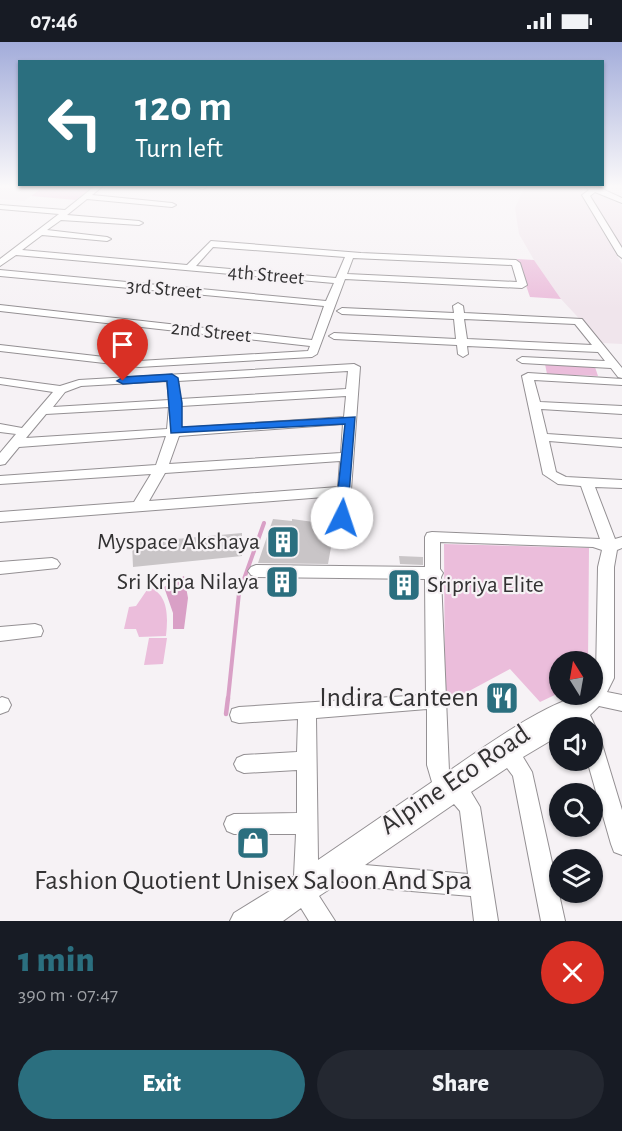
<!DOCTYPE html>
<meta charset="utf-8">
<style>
:root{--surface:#171b24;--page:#242831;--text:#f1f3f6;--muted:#9ea1a6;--accent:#2b6f7f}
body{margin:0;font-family:"Alegreya Sans",sans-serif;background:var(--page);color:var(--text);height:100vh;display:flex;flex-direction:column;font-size:22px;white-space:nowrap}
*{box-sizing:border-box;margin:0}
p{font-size:20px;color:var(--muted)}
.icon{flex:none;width:33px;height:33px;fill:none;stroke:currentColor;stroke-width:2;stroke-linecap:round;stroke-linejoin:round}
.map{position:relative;height:879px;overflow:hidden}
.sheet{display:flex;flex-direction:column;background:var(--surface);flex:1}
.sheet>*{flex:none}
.hud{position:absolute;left:18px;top:18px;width:586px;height:126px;border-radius:0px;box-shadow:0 2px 4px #0004;background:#2b6f7f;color:#fff;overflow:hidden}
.needle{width:39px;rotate:349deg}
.fabs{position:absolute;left:549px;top:609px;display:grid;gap:12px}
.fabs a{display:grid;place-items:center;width:54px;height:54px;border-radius:50%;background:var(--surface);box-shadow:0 2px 4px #0004;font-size:30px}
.pin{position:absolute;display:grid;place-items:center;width:51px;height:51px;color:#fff;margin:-62px -26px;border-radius:50% 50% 50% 0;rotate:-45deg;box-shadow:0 0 6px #0007}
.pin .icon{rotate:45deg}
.me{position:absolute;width:66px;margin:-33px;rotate:4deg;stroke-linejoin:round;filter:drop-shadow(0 0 4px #0008)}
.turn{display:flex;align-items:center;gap:21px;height:126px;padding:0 18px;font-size:27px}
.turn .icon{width:78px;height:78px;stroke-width:2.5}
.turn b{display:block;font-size:42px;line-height:51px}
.round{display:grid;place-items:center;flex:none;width:63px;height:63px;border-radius:32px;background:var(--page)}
.headline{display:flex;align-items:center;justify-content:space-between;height:102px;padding:0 18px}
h1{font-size:36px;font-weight:800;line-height:45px;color:var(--accent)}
.primary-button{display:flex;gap:12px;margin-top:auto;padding:12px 18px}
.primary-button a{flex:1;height:69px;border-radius:36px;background:var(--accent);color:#fff;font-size:24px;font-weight:800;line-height:69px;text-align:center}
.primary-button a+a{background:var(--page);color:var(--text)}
.status{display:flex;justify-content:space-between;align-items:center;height:42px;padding:0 30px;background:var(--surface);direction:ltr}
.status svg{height:16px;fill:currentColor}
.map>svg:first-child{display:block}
.built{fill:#f0e5ec}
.green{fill:#ebbddb}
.water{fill:#d9a0c6}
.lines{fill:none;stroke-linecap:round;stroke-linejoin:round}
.stream-far1{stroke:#d9a0c6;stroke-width:4}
.stream{stroke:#d9a0c6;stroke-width:4.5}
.building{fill:#c9c5c7}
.minor-casing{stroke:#949093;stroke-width:2}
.minor{fill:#fff;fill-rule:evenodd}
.route{fill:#1a73e8;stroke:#114b97;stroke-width:1.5}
.labels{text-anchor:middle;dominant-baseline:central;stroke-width:4.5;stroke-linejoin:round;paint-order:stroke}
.far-street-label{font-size:20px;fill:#333233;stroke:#f6f2f5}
.poi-label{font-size:24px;fill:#333233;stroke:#f6f2f5;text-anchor:end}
.near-poi-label{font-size:28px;fill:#333233;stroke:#f6f2f5;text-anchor:end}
.near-street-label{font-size:28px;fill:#333233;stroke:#f6f2f5}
</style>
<div class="status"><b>07:46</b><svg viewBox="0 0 49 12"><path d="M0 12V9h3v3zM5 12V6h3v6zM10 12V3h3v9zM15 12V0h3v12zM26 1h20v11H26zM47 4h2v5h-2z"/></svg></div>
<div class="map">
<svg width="622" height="879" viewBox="0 0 622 879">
<rect width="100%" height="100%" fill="#f6f2f5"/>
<!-- built -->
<path class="built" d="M0,144H44L24,159L0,157Z
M525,144L583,146L581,153L622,222V302L602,301L561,257L534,218L519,192L515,166Z
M597,151L622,163V207L591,154Z"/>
<!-- green -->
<path class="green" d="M44,144H94L76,158L31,154Z
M517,217L534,218L561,257L530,255Z
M545,322L595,325L598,334L547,332Z
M444,502L589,506L588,619L560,620L559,651L540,660L510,627L445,662Z
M149,545C169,553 168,575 166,594L139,595L136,587H124L129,565L136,564Z
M149,596H167L163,622L144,623Z"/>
<!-- water -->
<path class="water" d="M184,534L188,556L184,587H173V571L164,545Z"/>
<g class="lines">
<!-- stream-far1 -->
<path class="stream-far1" d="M228,657L239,551L264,481"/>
<!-- stream -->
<path class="stream" d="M226,672L228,656"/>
</g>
<!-- building -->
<path class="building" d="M273,477L292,479V477L335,483L328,522L258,521Z
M242,491V514L133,525L132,501Z
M399,514L423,515V523L400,522Z
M391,539H417L418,550H392Z"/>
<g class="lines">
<defs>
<path id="minor" d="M95,144H103L92,153L172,161L176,163L172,165L87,157L67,173L139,179L143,181L139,183L61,178L47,188L107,195L111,197L107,199L42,193L22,208L187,223L211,199L361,211L516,218L520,221L527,243L522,246L345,237L317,312L312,315L139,325L0,309V303L139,319L308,309L310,304L0,269V263L312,298L324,264L0,234V228L326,259L334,241L16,213L0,224V217L59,172L0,167V163L65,168ZM213,205L345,215L336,236L196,224ZM353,216L512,223L517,240L347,232Z
M187,144H206L207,145L203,147Z
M585,144L598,145L622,156V161L595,150L590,154L622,206V216L618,213L582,153L589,148Z
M458,261L463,264L464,271L582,277L622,326V336L618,335L611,326L522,321L517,318L522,315L605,319L598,310L467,304L468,312L463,315L458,312L457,303L334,297L329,294L334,291L456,297L454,277L342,272L337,269L342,266L454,271L453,264ZM464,277L575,282L592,303L467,297Z
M354,322L360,325L349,475L347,478H337L335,475L337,454L0,480V470L134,460L151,432L0,442V434L156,423L166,394L19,405L5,422L0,423V411L16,392L0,390V382L22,386L53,350L0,342V336L60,344L79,338ZM348,329L346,347L180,357L178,339ZM167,339L169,358L53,365L65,350L81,344ZM346,354L344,375L180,386L181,364ZM169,365L167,387L26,396L46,372ZM343,382L341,411L169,422L179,394ZM340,419L338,445L149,459L165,431Z
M528,331L622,337V343L534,338L540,360L622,364V372L541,367L547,392L622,397V405L549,399L556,430L566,435L622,438V446L595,445L615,497L622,495V506L617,508L614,525V636L607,650L622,653V669L599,664L590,673L596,686L594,692L592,686H577L576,684L560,686V693L523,715L532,730L565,879H541L513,734L507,726L471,750L480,765L498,879H474L471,854L351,844L342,839L319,854L335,879H309L301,866L283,879H230L234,871L294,834L296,792H234L227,789L224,782L227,775L234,772L297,771V728L244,731L237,728L234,722L237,716L244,713L297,710L298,677L239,681L232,679L230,673L232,667L239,665L422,653L426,655L425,537L256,535L251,533L248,529L251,525L256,523L425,525V495L427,491L432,490L600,497L581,444L558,442L543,432L522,334ZM440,500L593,505L602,508L598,525L596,635L592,642V652C557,652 481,707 449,729L441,535L443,531L440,527ZM427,667V723L432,740L318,818L316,676ZM454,762L460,769L468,832L365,823Z
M52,516L57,518L60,522L57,526L0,532V520Z
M35,582L41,584L43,589L41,594L0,599V585Z
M2,655L8,657L11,663L8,669L0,672V656Z
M592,693L599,696L602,702L622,768V813L614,810L611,802L587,718H592Z"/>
</defs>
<!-- minor casing -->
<use href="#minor" class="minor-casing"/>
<!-- minor -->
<use href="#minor" class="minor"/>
</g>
<!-- sky -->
<linearGradient id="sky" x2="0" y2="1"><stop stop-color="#a2acda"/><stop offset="0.54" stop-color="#fbf9fa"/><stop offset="1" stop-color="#fbf9fa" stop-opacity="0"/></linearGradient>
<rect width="622" height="267" fill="url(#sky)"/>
<!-- route -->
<path class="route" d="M172,332L178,336L182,361V385L355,375L347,479L342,480L335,476L345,382L171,391L167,339L123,342L117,339L123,335Z"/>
<!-- icons -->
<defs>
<symbol id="building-square" viewBox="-11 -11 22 22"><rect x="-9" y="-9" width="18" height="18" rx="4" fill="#2b6f7f" stroke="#f6f2f5"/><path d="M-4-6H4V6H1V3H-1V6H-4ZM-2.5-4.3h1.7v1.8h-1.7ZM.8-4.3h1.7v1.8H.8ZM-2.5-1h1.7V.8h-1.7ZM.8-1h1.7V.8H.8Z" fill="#fff"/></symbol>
<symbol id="restaurant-square" viewBox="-11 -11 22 22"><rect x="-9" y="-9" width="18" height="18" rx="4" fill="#2b6f7f" stroke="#f6f2f5"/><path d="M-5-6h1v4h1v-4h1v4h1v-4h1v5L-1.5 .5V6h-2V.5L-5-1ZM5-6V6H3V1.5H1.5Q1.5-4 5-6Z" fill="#fff"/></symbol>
<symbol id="shop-square" viewBox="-11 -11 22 22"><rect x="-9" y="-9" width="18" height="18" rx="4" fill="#2b6f7f" stroke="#f6f2f5"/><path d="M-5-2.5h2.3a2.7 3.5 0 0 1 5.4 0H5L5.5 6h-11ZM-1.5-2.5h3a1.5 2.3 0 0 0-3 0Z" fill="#fff"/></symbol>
</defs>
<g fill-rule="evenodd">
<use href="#building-square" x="264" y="481" width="38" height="38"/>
<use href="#building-square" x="263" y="521" width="38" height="38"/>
<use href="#building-square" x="385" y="524" width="38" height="38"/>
<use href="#restaurant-square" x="483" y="637" width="38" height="38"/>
<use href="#shop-square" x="234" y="782" width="38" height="38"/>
</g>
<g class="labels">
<!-- far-street labels -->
<g class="far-street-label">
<text transform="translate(266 233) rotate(5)">4th Street</text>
<text transform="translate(164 247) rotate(5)">3rd Street</text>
<text transform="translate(211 290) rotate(6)">2nd Street</text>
</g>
<!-- poi labels -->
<g class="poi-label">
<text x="260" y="500">Myspace Akshaya</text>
<text x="259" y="540">Sri Kripa Nilaya</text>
<text x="427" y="543" text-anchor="start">Sripriya Elite</text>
</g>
<!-- near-poi labels -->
<g class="near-poi-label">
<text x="479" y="656">Indira Canteen</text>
<text x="253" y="839" text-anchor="middle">Fashion Quotient Unisex Saloon And Spa</text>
</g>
<!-- near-street labels -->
<g class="near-street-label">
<text transform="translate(455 738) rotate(-34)">Alpine Eco Road</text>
</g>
</g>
</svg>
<div class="fabs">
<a><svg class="needle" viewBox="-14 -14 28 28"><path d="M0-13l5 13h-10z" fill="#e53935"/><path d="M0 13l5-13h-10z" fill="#9ea1a6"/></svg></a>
<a><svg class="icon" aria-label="sound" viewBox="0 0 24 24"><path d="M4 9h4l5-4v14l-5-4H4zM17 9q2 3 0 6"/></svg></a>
<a><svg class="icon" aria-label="search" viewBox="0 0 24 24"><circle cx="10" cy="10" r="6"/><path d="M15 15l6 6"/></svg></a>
<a><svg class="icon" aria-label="layers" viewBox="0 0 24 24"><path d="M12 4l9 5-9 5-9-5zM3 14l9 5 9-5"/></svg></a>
</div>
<div class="pin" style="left:123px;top:339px;background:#d93025"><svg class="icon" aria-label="arrive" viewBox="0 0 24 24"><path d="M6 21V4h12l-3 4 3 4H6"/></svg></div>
<svg class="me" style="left:342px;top:476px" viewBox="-20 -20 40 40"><circle r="19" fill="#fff"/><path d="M0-13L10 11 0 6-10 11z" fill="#1a73e8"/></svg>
<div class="hud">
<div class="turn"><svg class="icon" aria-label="left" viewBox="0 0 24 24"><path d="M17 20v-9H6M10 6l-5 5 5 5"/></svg><div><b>120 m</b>Turn left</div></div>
</div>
</div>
<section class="sheet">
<div class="headline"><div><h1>1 min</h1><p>390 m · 07:47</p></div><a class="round" style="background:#d93025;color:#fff"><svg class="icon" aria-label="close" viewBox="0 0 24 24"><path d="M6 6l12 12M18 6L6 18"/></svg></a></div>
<div class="primary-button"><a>Exit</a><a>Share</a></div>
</section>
